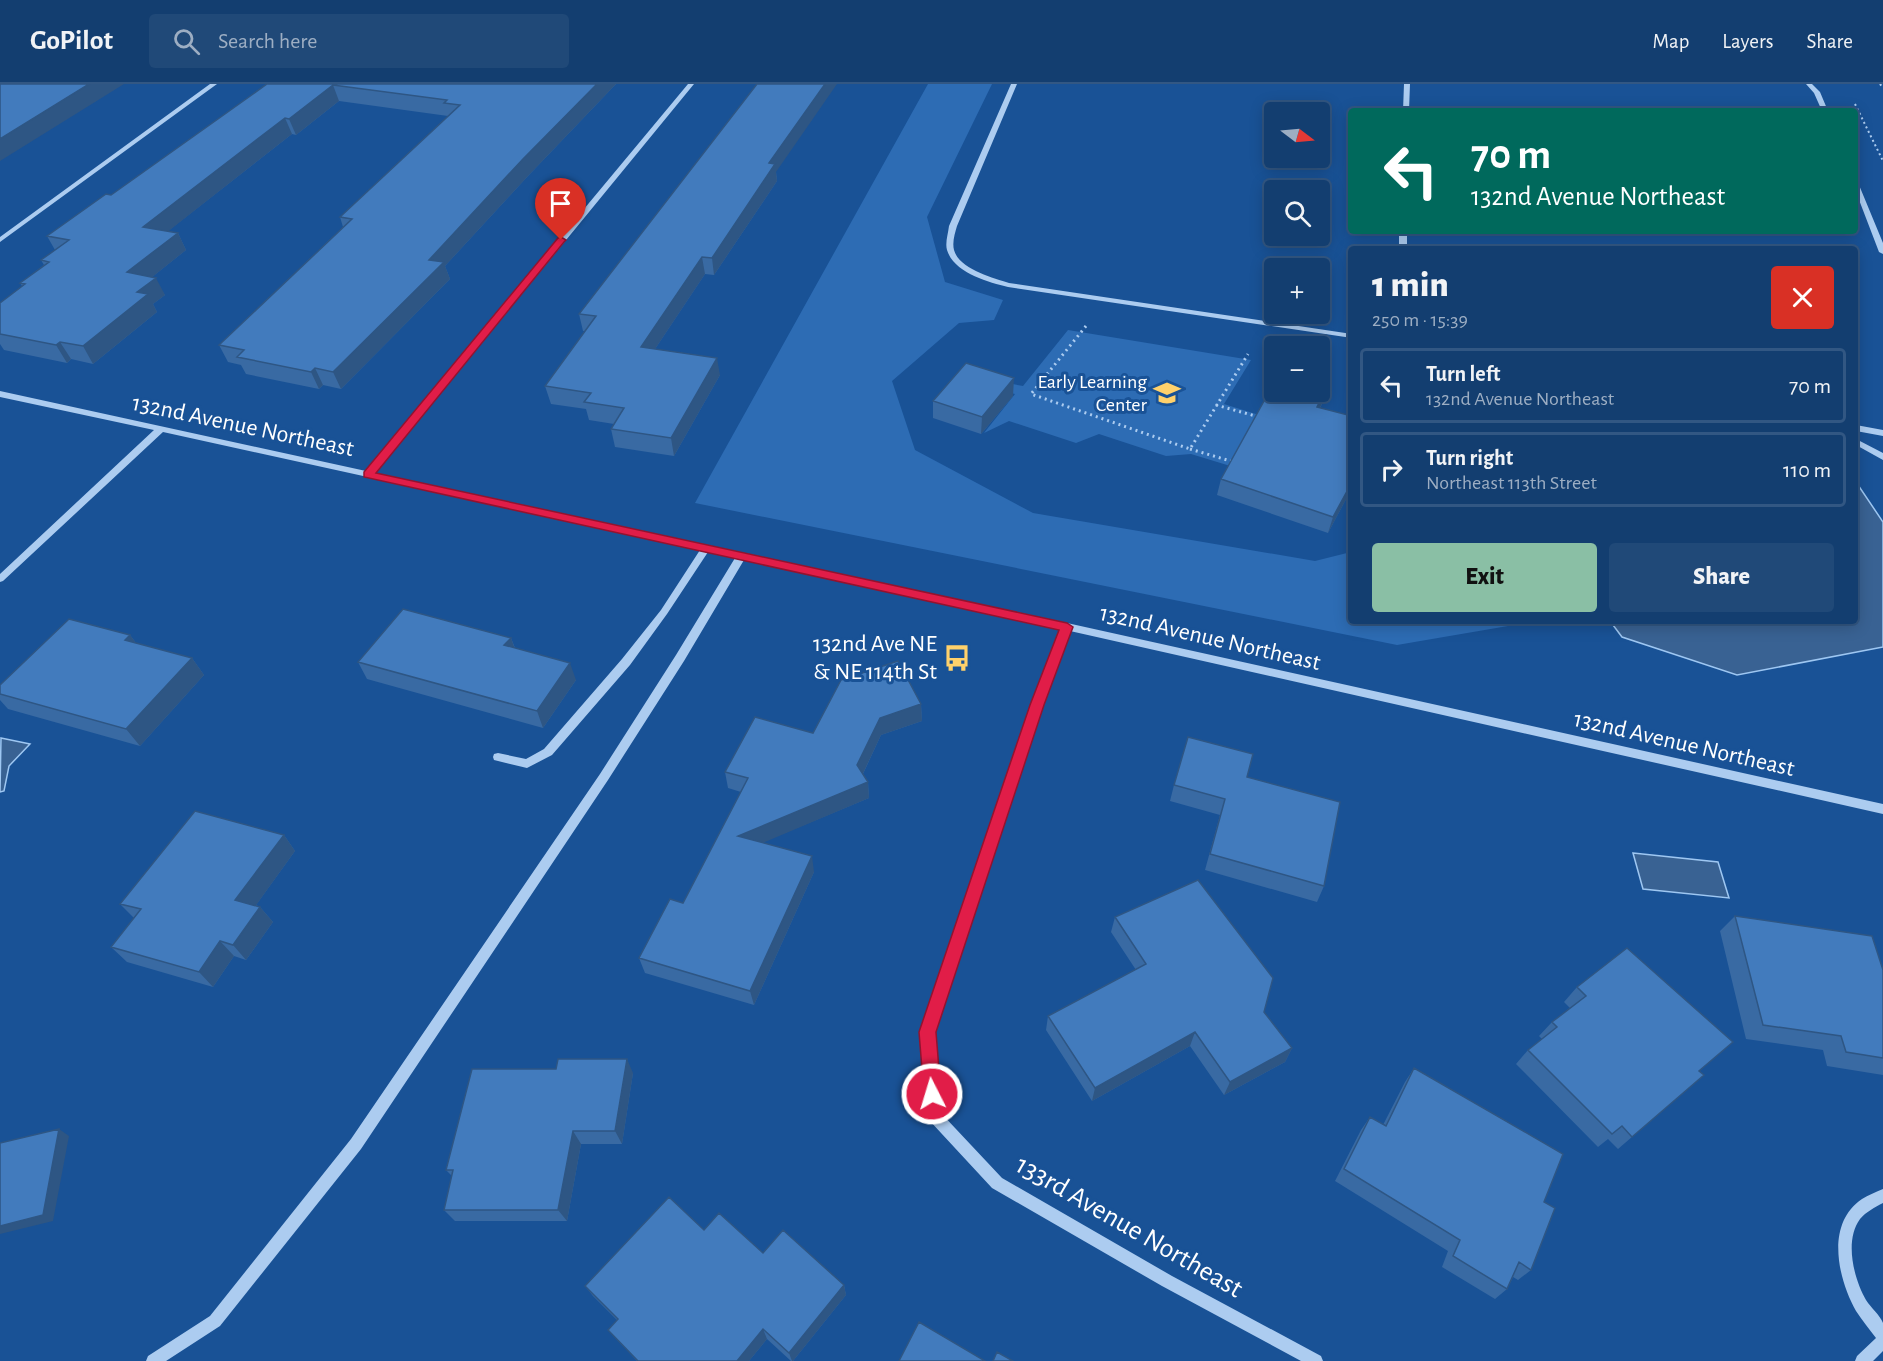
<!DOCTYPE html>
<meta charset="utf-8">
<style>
:root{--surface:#133e70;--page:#204978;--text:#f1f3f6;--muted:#9daec3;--line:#325783;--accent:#8abfa5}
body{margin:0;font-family:"Alegreya Sans",sans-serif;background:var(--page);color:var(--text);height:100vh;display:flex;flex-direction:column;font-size:22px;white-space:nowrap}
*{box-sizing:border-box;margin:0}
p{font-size:20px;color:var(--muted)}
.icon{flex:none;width:33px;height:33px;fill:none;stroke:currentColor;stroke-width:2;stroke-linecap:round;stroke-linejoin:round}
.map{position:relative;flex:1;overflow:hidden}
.side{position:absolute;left:1348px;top:162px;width:510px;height:378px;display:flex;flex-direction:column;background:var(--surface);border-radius:6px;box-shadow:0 3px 15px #0003,0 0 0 2px var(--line)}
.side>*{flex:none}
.top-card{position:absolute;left:1348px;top:24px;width:510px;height:126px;border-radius:6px;box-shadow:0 3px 15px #0003,0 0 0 2px var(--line);background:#00695c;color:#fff;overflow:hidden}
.needle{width:39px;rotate:106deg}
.tools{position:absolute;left:1264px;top:18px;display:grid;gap:12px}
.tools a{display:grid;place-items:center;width:66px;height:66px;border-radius:6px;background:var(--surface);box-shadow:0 3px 15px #0003,0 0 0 2px var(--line);font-size:30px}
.pin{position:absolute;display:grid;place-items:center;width:51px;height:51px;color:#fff;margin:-62px -26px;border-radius:50% 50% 50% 0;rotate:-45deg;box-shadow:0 0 6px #0007}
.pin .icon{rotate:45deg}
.me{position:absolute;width:66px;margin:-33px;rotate:355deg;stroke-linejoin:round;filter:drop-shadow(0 0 4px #0008)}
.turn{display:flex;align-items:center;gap:21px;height:126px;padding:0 24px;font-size:27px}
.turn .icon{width:78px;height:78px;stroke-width:2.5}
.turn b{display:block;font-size:42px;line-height:51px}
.round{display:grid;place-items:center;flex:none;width:63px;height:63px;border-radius:6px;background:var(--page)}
.overview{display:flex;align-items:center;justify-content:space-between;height:102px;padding:0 24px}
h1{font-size:36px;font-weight:800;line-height:45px}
.button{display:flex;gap:12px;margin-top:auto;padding:12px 24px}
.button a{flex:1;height:69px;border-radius:6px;background:var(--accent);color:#111;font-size:24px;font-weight:800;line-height:69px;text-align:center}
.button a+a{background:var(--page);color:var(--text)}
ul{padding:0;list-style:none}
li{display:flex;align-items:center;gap:18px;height:75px;margin:0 12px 9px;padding:0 12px;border:3px solid var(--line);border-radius:6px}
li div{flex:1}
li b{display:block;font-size:22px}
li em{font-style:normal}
header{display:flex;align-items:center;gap:36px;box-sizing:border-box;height:84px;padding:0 30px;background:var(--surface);border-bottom:2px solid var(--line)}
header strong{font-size:28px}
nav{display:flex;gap:33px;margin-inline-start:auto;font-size:21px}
.search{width:420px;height:54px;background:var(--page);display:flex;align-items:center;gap:15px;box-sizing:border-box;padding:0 21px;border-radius:6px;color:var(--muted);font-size:22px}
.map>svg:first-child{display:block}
.green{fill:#2d6cb4}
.water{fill:#396293;stroke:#9ec7f2;stroke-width:1.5}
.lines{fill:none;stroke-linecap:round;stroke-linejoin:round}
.path-far1{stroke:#acccf0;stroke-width:2;stroke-dasharray:2 3;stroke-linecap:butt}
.path{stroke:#acccf0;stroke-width:3;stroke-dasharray:2 4;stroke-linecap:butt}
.minor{fill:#acccf0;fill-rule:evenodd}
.wall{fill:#396aa3}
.shaded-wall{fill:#2e5684}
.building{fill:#427bbd;stroke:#2e5684;stroke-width:1.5}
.route{fill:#e11d48;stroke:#92132f;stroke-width:1.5}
.labels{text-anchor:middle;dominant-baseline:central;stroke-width:6;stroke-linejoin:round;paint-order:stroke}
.far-poi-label{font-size:20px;fill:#fff;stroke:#195296;text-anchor:end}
.street-label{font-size:24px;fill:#fff;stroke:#195296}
.poi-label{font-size:24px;fill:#fff;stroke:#195296;text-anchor:end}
.near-street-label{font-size:28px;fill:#fff;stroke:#195296}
</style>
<header>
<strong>GoPilot</strong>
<div class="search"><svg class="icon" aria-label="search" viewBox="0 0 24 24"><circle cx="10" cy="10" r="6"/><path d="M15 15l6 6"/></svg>Search here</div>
<nav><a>Map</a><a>Layers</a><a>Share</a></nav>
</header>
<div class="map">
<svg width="1883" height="1277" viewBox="0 0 1883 1277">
<rect width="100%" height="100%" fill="#195296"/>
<!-- green -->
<path class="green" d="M928,0H992L927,133L945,198L1003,216L994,236L959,239L892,297L915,366L1033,429L1315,477L1351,468L1352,537H1509L1508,542L1397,561L695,419Z
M1068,246L1251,276L1224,320L1259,331L1263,392L1191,370L1166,372L1099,350L1076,359L1009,337L984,349L1015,310L999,306L1007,299L1023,302Z"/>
<!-- water -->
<path class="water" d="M1856,398L1883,438V563L1737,591L1622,553L1610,537H1856Z
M1,654L30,660L9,682L4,707L0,708Z
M1633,769L1718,778L1729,814L1643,805Z"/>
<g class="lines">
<!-- path-far1 -->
<path class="path-far1" d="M1880,0L1883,4
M1855,20L1883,77"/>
<!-- path -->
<path class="path" d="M1086,242L1031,310L1190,365L1248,270
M1216,321L1259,333
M1190,365L1234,378"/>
<!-- minor -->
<path class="minor" d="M210,0H217L0,158V153Z
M688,0H694L375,389L1067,539L1883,720V730L1070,547L1042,621L934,949L940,1028L1002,1094L1172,1192L1321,1272L1323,1277H1301L1162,1202L992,1104L929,1036L927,1031L922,949L1032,621L1061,545L744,476L684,577L608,696L361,1065L220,1242L166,1277H146L148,1272L210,1232L351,1055L600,690L676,571L735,474L708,468L667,530L630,581L552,671L527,684L498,677L494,676L493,673L494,670L498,669L526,675L544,665L622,575L661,526L700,466L163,348L3,497L0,498V490L154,346L0,313V307L366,387Z
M1011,0H1017L957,142C955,149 952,158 954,166C959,185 993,194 1009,199L1352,250V254L1008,203C988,198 954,189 947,166C945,159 948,150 949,142Z
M1404,0H1410L1409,27H1403Z
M1806,0H1812L1820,8L1828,27H1822L1814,9Z
M1856,99L1859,101L1883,159V170L1879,168L1856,108Z
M1399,147H1407V165H1399Z
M1856,341L1883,346V352L1856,347Z
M1856,355L1883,369V376L1856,361Z
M1883,1105V1119C1875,1123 1866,1128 1860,1135C1844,1157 1854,1195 1866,1216C1871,1224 1880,1231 1883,1239C1883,1246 1883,1259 1883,1267L1873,1277H1855L1857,1272L1876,1254C1869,1245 1862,1236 1856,1227C1838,1195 1825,1140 1862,1115C1868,1111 1876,1108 1883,1105Z"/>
</g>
<!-- wall -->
<path class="wall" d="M267,0H616L528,92L445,182L450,195L341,305L323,301L319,305L246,290L241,281L228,278L219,261L343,143L340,133L448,32L339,17L296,51L292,50L168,147L178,149L186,166L152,193L165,211L153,220L157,228L93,280L71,275L67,279L4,266L0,260V219L22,202L20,199L44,181L41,176L55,166L47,152L111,111Z
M776,88L777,97L714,191L705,190L655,265L720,291L674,372L615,363L611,345L614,340L589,336L586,325L551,320L545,302L585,247H583L579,230Z
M1013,312L981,350L933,334V317Z
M1326,312L1320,324L1352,404L1328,449L1217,411L1221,395Z
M130,551L136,559L192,574L204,591L140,662L8,625L0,616V601Z
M511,554L515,564L576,596L543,644L367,595L358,578Z
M921,620L922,637L881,651L863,690L868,698L869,714L763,758L814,788L754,921L645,889L639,874L683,819L741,708L728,704L725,688L813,649Z
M1247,693L1324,802L1317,818L1205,786L1220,731L1170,717L1174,701Z
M284,751L295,767L256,821L260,823L273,838L246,876L234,872L213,903L127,878L111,863L134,834L120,820Z
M1735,832L1883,886V991L1827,982L1823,966L1746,955L1720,847Z
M1115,833L1264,928L1292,964L1285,978L1224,1011L1190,962L1092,1017L1046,946L1048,932L1136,886L1111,848Z
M1577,903L1699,987L1704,991L1618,1065L1608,1055L1598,1063L1516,980L1528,966L1542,955L1539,952L1552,938L1570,924L1564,918Z
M1414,984L1544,1118L1531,1186L1518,1196L1513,1193L1507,1205L1495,1215L1442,1183L1448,1167L1335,1097L1361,1046L1370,1033L1383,1041L1405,998Z
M633,989L622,1060H581L567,1137H455L444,1126L452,1092L446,1086Z
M704,1146L844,1201L846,1211L793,1277H791L767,1255L749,1277H637L608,1246L617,1236L593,1212L585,1202Z"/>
<!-- shaded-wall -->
<path class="shaded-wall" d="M89,0H124L0,77V55Z
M597,0H616L528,92L445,182L450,195L341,305L333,288L429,176L523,75Z
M825,0H837L776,88L777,97L714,191L712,174L769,79Z
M333,1L339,17L296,51L289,35Z
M285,34L292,50L152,160L143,143Z
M178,149L186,166L136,206L127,188Z
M702,173L705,190L645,280L641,263Z
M156,194L165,211L153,220L157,228L93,280L83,262L137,208Z
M60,258L71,275L67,279L56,261Z
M717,274L720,291L674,372L671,354Z
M315,284L323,301L319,305L311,288Z
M1014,294L1013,312L981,350L982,333Z
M1330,296L1326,312L1312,339L1317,323Z
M1352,398V404L1328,449L1333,433Z
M130,551L143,568L125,556Z
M511,554L517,571L504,561Z
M192,574L204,591L140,662L126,645Z
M570,579L576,596L543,644L537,627Z
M921,620L922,637L881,651L859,698L857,681L880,634Z
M868,698L869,714L741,768L738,752Z
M284,751L295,767L249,831L235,816Z
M812,772L814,788L754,921L750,907Z
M260,823L273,838L246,876L233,861Z
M220,857L234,872L213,903L199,888Z
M1195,948L1190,962L1092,1017L1095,1004Z
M1292,964L1285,978L1224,1011L1230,998Z
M627,975L633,989L622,1060L615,1047Z
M59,1045L69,1052L53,1137L0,1150V1142Z
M573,1047L581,1060L567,1137L558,1126Z
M844,1201L846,1211L793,1277H792L789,1269Z
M763,1245L767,1255L749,1277H737Z"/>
<!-- building -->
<path class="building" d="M0,0H89L0,55Z
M267,0H597L523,75L429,176L444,178L333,288L315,284L311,288L237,273L244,266L219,261L352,135L340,133L460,21L444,19L447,16L333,1L289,35L285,34L143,143L178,149L127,188L156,194L137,208L148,210L83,262L60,258L56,261L0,250V219L25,200L20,199L49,178L41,176L69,156L47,152L106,110L111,111Z
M757,0H825L769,79L775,80L712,174L702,173L641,263L717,274L671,354L611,345L624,324L584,318L591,309L545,302L596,232L579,230Z
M966,279L1014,294L982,333L933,317Z
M1320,293L1330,296L1317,323L1352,332V398L1333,433L1221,395L1275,297V308H1320Z
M403,525L511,554L504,561L570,579L537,627L358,578Z
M69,535L130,551L125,556L192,574L126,645L0,610V601Z
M898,577L921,620L880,634L857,681L868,698L738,752L812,772L750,907L639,874L670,815L683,819L748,694L725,688L755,633L813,649L841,596Z
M1188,653L1253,670L1247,693L1340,718L1324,802L1210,770L1225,715L1174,701Z
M195,727L284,751L235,816L260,823L233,861L220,857L199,888L111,863L141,825L120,820Z
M1198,796L1273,894L1264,928L1292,964L1230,998L1195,948L1095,1004L1048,932L1146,880L1115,833Z
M1735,832L1872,852L1883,886V974L1846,968L1841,952L1763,941Z
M1627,864L1733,958L1699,987L1704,991L1632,1053L1622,1042L1612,1050L1528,966L1557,943L1552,938L1586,912L1577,903Z
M558,975H627L615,1047H573L558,1126H444L453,1086H446L472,985H556Z
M1414,984L1563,1070L1544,1118L1555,1124L1531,1186L1519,1178L1507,1205L1453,1172L1460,1156L1344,1085L1370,1033L1386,1042Z
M59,1045L43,1131L0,1142V1059Z
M669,1113L704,1146L719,1129L763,1169L783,1146L844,1201L789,1269L763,1245L737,1277H638L608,1246L618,1235L585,1202Z
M919,1238L985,1277H899Z
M997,1268L1013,1277H993Z"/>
<!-- route -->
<path class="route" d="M561,153L566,156L564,158L376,389L1067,539L1073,543L1044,621L936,948L941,1010L938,1016L932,1019L926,1016L924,1010L919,948L1030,621L1059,546L364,393V388L558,154Z"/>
<!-- icons -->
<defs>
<symbol id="school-bare" viewBox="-9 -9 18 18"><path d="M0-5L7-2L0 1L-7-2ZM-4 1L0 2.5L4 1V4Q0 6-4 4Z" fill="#ffd16b" stroke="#195296" stroke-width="2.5" paint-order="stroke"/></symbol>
<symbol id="bus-bare" viewBox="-9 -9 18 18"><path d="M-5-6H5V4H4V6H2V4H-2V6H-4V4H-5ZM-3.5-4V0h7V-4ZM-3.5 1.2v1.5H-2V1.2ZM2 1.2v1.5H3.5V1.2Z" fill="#ffd16b" stroke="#195296" stroke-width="2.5" paint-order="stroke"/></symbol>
</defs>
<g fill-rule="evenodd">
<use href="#school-bare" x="1148" y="290" width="38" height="38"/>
<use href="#bus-bare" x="938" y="555" width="38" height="38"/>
</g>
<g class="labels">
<!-- far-poi labels -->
<g class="far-poi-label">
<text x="1147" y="298">Early Learning<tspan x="1147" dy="23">Center</tspan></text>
</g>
<!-- street labels -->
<g class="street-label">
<text transform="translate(243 342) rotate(12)">132nd Avenue Northeast</text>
<text transform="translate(1210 554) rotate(13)">132nd Avenue Northeast</text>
<text transform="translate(1684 660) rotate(13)">132nd Avenue Northeast</text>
</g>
<!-- poi labels -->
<g class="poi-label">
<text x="937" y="560">132nd Ave NE<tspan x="937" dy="28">&amp; NE 114th St</tspan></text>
</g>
<!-- near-street labels -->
<g class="near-street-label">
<text transform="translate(1129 1143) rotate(30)">133rd Avenue Northeast</text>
</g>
</g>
</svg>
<div class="tools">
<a><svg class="needle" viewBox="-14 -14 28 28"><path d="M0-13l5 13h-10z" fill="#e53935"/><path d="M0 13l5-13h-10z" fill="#9daec3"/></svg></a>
<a><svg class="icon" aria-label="search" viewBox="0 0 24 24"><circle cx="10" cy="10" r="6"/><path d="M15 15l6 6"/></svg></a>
<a>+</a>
<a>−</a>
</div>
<div class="pin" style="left:561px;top:156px;background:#d93025"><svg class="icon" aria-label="arrive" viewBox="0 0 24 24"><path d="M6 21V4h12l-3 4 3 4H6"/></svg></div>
<svg class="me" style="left:932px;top:1010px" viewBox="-20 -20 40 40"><circle r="17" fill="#e11d48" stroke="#fff" stroke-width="3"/><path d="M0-11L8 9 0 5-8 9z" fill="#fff"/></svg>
<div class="top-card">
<div class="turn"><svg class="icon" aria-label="left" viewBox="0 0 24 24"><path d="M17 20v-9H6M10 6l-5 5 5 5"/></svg><div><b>70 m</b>132nd Avenue Northeast</div></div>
</div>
<section class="side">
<div class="overview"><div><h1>1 min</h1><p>250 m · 15:39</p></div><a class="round" style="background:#d93025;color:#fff"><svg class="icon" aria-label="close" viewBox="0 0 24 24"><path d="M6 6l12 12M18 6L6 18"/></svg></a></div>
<ul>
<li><svg class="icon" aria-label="left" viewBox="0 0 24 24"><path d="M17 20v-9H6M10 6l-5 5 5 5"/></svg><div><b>Turn left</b><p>132nd Avenue Northeast</p></div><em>70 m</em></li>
<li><svg class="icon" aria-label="right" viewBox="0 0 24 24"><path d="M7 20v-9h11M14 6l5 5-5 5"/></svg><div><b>Turn right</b><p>Northeast 113th Street</p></div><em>110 m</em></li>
</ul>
<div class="button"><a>Exit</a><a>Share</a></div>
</section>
</div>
